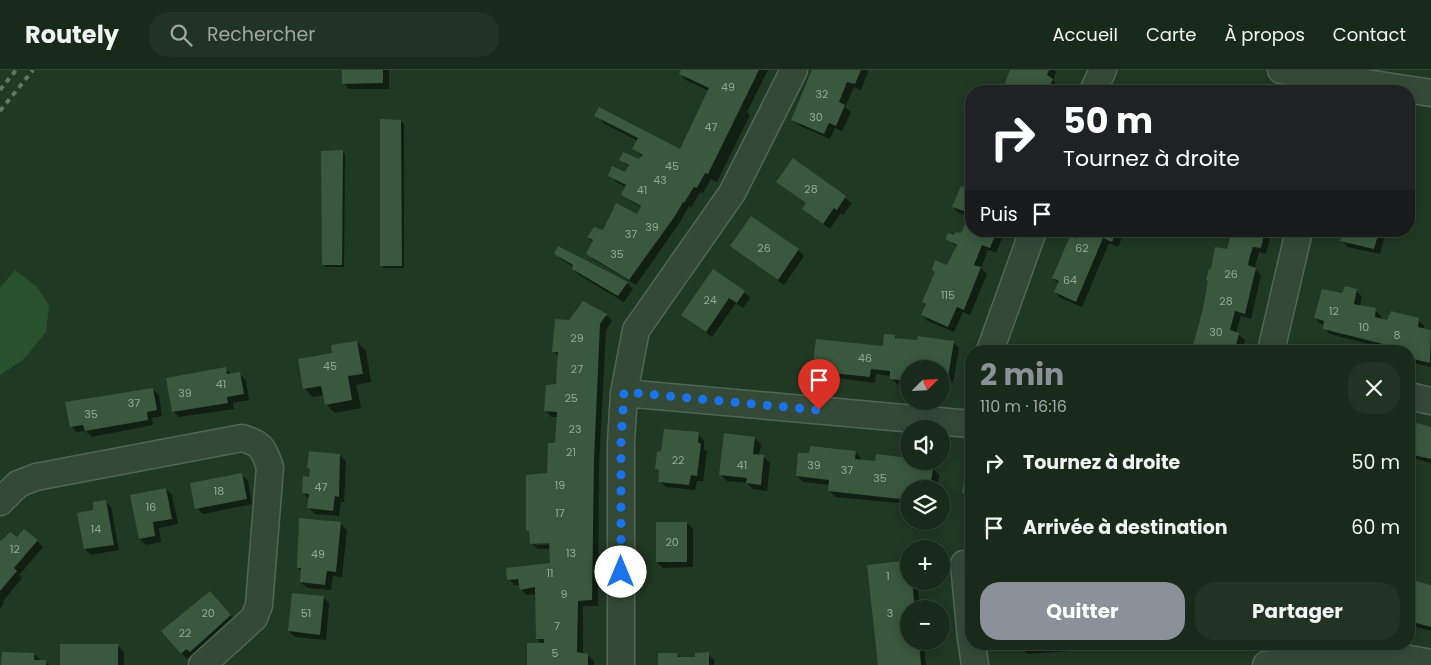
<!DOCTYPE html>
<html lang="fr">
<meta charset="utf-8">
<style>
:root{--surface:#182b1a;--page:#213323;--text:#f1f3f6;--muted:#9fa7a2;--line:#364739;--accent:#8c9099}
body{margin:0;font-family:Poppins,sans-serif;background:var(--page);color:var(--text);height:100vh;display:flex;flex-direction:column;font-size:19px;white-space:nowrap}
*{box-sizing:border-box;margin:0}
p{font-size:16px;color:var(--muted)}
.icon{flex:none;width:28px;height:28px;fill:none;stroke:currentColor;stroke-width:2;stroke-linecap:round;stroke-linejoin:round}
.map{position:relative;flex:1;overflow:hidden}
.sheet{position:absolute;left:965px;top:275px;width:450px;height:305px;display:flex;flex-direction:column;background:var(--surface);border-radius:20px;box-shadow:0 2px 12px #0003,0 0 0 1px var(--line)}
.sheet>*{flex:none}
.guide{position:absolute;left:965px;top:15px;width:450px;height:152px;border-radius:20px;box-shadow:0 2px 12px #0003,0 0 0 1px var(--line);background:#202124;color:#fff;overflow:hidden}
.needle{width:32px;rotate:66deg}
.buttons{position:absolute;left:900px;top:290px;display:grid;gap:10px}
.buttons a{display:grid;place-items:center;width:50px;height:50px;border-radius:50%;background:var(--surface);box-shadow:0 2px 12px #0003,0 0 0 1px var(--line);font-size:25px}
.pin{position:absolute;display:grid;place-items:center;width:42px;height:42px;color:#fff;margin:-51px -21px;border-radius:50% 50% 50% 0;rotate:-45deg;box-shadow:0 0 5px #0007}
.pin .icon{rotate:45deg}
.me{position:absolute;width:55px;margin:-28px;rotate:0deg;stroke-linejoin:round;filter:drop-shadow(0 0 4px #0008)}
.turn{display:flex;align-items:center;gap:18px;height:105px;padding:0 15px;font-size:22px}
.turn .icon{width:65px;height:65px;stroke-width:2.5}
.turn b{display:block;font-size:35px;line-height:42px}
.then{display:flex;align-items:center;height:48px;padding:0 15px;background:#0003;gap:10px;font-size:19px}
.round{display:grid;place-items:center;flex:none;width:52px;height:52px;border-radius:20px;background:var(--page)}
.summary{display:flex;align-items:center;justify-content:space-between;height:85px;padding:0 15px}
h1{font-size:30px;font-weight:700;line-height:38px;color:var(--accent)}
.action{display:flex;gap:10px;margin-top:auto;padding:10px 15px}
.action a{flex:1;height:58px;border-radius:20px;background:var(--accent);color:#fff;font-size:20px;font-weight:700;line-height:58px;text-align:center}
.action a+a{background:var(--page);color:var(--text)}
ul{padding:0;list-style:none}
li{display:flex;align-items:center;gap:15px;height:65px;padding:0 15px}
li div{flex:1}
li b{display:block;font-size:19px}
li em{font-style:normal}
header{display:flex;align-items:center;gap:30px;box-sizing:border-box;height:70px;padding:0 25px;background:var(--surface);border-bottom:1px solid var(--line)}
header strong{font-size:24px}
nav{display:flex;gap:28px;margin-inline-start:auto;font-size:18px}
.search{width:350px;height:45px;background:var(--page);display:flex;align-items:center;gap:12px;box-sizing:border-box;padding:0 18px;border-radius:20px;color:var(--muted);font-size:19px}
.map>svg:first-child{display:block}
.water{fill:#27522d}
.shadow{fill:#0007;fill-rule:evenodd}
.building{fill:#39583d}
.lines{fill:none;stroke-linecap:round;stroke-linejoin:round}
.street-casing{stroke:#516755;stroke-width:29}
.street{stroke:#344a37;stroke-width:26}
.rail{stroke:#5e7a62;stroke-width:4;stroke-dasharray:5 5;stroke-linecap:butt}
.route{stroke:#1a73e8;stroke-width:9;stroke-dasharray:0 16.2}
.labels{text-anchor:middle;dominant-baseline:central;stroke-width:4;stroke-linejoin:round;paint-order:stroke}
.number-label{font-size:11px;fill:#91aa95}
</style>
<header>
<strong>Routely</strong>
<div class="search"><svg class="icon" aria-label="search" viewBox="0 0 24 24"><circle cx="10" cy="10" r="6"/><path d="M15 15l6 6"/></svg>Rechercher</div>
<nav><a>Accueil</a><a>Carte</a><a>À propos</a><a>Contact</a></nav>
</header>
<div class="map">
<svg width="1431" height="595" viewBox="0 0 1431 595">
<rect width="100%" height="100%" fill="#203923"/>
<!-- water -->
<path class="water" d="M15,200L37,217L49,235L46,262L23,290L0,305V218Z"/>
<!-- shadow -->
<path class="shadow" d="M343,0H389V19H349L343,13Z
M682,0H768L747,42L750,45L717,112L711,109L703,123L700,122L691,138L689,136L680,152L636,215L594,190L588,184L593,172L588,167L638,146L642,138L629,130L623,124L626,117L616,112L610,106L626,104L629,97L621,90H640L643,87L633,79L638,71L605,54L596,45L681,80L709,21L686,10L680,4Z
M814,0H867L868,2L861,20L854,17L849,28L845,37L851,42L842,61L835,58L830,69L798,55L792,49Z
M1011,0H1054L1056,1L1053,11L1058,16L1056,21H1003Z
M401,51L404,54V198H384L381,196Z
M342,82L345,84L344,197H326L323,195Z
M793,90L852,133L843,145L841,143L830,159L810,145L804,139L807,134L777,112Z
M971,101V161H1005L996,183L988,180L981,198L987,204L970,245L963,242L954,262L928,251L922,245L926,235L923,232L948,197L957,177L947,169L962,165L970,146L959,143L953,137L966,119Z
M1081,161H1125L1118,177L1109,173L1082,237L1061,228L1055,222L1059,214L1053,208Z
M1233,161H1272L1266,184L1259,182L1256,192L1255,199L1261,205L1251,249L1241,246L1236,263L1245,270L1242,281H1196L1212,200L1228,181Z
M1341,161H1386L1380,184L1348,177L1342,171L1344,164Z
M732,176L798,180L804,186L784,215Z
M558,178L627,213L633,219L624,232L579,205L573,199L574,197L562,190L556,184Z
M1356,220L1362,227L1360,236L1375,240L1381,246V249L1388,251L1418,250L1424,256V260L1431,262V297L1409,292V281H1387L1388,279L1330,264L1324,258L1325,255L1321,254L1315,248L1343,224Z
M744,222L750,228L743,238L736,233L712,267L683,245Z
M606,245L612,251L606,260L599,396L598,536H583V584L588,585L594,591V595H528L542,574L537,569V524L527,525L521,519L520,515H515L509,509L551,494V479H538L531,473V463L527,459L548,405L556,374L558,347H552L546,341L557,316L559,287L554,281L570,251ZM535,472H556V474L535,475Z
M895,266L898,269L953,272L959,278L953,313H943L941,320V299H909V316L898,315L891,308L892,306L876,304L875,313L830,307L824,301L825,299H820L814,293L884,277Z
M357,272L366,281L371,312L356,315L361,338L335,343L326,334L324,325L313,327L304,318L334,284Z
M225,298L231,304H239L246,310L249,330L233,333L234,339L179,347L173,341Z
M152,319L159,325L162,346L152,348L153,355L92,367L86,361L77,362L71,356Z
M1410,353L1431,358V393L1409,387V359Z
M698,364L704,370V379L707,381L703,411H697L695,420L666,417L660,411V402L657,399Z
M755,368L761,374L759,386L764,387L770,393L767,421L753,419L747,413L727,411L721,405Z
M855,382L861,388V391L876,392L923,391L928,397V399H933L939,405L937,419H909V434L835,427L829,420L830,415L803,412L797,406Z
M340,385L346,392L344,432H341L339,446L315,444L309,438V429L303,423L310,408L311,400L309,398Z
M967,396L971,397V429L963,422Z
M242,405L248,411L252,434L203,444L197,438Z
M166,419L172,425L178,454L159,458L161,472L146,475L140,469Z
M105,431L111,437L119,480L91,485L85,479L95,441Z
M687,453L693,459V497L663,498L657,492Z
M341,454L347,460L342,507L333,506L331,520L307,518L301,512L302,502L298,498Z
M17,469L37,471L43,477L19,505L22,508L3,531L4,533L0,539V472Z
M901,492L907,498L909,511H917L920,539H909V571H920L924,575L926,595H879Z
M1409,510L1431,515V561L1413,556L1409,552Z
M323,527L329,533L326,570L295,567L289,561Z
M215,528L236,551L196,587L193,584L187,589L181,583Z
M1012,574H1071L1072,581L1027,584L1021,578H1017Z
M1090,574H1139L1094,577Z
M118,576L124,582V595H61Z
M34,584L40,590L45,592L49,595H35V589H33L32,595H3Z
M677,584L681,588H696L708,584L714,590V595H659Z"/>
<!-- building -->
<path class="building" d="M342,0H383V13L342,14Z
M681,0H759L708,104L705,103L697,118L694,117L684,133L683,132L675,146L629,210L586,184L593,170L587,167L594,157L603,160L616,133L637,144L641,136L621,125L626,115L608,106L612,96L625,102L629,95L619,90L623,82L639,89L643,85L632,79L638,68L594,46L599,37L680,79L709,18L679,4Z
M812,0H861L855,14L847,12L839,32L845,35L836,56L829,53L824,64L791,50Z
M1010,0H1049L1047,5L1053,9L1047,21H1002Z
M1159,17L1179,20V21H1158Z
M380,49L401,50L402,196H380Z
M343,80L342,195H322L321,81Z
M793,88L846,126L837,140L834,138L823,154L802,139L806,133L776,112Z
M971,98V161H997L990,178L982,175L974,195L981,197L964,240L957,237L948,257L921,245L926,234L922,232L935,202L932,200L935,190L947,195L957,175L945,169L948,163L954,165L956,162L961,163L970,143L952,137L961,116L965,118Z
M751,146L799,179L778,210L730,176Z
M1080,161H1116L1112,172L1103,168L1076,232L1054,222L1059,211L1052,208L1070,166L1076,169Z
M1232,161H1265L1261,178L1253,177L1250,186L1248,195L1256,198L1245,244L1235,241L1230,260L1239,263L1235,281H1195L1196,277L1193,275L1202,243L1208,211L1206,210L1209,199H1211L1215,177L1227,179Z
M1343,161H1379L1374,179L1340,171Z
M558,176L628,212L618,226L572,199L573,195L554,184Z
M713,199L745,221L737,233L729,228L706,262L681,245Z
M1345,216L1357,219L1354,234L1376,238L1375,247L1387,250L1391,241L1419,248L1418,257L1431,260L1430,293L1409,288V281H1386L1387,275L1323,259L1324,251L1314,248L1322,219L1342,223Z
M583,231L607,244L600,254L594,390L592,530L578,531L577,582L588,584V595H527V573H544V569H536L535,517L520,520L518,509L507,510L506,498L550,493L549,473L530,474L529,461L526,460V405L547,403L548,373H555L557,342L544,341L546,315L556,314L558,282H552L555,249L569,250Z
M884,264L895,265V268L917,270L918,266L954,271L948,308L941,307V299H909V311L890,309V301L880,300L871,299L870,307L823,302L824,294L813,293L816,269L883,276Z
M357,271L363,304L348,306L352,330L325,335L321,316L303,319L298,289L332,283L331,275Z
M1090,278L1110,280V281H1078Z
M226,297L227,304L240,302L244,324L227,327L228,333L172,342L166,308Z
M153,318L157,340L147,342L148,350L85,361L83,355L70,357L65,332Z
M1409,351L1431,357V389L1409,384Z
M664,359L699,362L698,372L701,374L697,406L691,405L689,415L658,412L659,400L655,399L657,382L661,381Z
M724,363L755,367L753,384L764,385L761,415L746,413L747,408L719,405Z
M810,376L856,381L855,389L875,391L876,384L909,388V391H922V397L933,398L930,419H909V430L828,421L829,410L796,406L798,383H809Z
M309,381L340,384L339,427L335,426L333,441L307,438L309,424L302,423L303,406L309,407L310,399L307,398Z
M966,395L971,396V425L962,423Z
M242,403L247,429L195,439L190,413Z
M166,418L172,449L153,452L155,466L139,469L130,425Z
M106,430L114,475L84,479L77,443L93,440V432Z
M299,448L341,452L336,502L327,501L325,515L300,512L301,498H297Z
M656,452H687V492H656Z
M24,459L38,470L14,498L17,501L0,521V470L1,471L10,462L17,467Z
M902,491L903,502L909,501V511H912L915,539H909V571H919L921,595H878L867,495Z
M1409,509L1431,515V557L1409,551Z
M210,521L231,545L190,582L186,579L181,584L161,561Z
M292,523L324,526L320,565L288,561Z
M60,574H118V595H60Z
M1020,574H1066V575L1020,579Z
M2,582L34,583V590H46V595H1Z
M709,582V595H658V583H677L678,587H695V583Z"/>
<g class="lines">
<defs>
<path id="street" d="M1281,0L1431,23
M1093,21L1103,0
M990,281L1033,161
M1271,281L1299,161
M624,323L971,354
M1409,326L1431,331
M0,432L18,414L36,407L242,368C263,374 263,379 270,397L259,535L254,548L202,595
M964,494L971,569
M972,574L975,595
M621,595V373L624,323L636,260L732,123L794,0
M1266,595L1361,584L1393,586L1431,593"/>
</defs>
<!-- street casing -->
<use href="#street" class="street-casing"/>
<!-- street -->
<use href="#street" class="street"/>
<!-- rail -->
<path class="rail" d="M0,20L16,0
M0,41L33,0"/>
</g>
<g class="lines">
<!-- route -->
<path class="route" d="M621,502V373L624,322L819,340"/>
</g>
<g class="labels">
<!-- number labels -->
<g class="number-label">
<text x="728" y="17">49</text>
<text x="822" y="24">32</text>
<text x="816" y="47">30</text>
<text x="711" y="57">47</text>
<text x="672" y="96">45</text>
<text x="660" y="110">43</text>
<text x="811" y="119">28</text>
<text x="642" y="120">41</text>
<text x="652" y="157">39</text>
<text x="631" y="164">37</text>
<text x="764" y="178">26</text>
<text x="1082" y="178">62</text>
<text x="617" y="184">35</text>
<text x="1231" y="204">26</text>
<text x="1070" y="210">64</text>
<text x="948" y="225">115</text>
<text x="710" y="230">24</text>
<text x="1226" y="231">28</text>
<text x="1334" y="241">12</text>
<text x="1364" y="257">10</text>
<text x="1216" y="262">30</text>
<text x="1397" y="265">8</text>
<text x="577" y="268">29</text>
<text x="865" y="288">46</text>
<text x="330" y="296">45</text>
<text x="577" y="299">27</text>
<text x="221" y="314">41</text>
<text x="185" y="323">39</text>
<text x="571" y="328">25</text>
<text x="134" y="333">37</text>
<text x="91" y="344">35</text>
<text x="575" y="359">23</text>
<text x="571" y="382">21</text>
<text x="678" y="390">22</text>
<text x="742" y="395">41</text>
<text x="814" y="395">39</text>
<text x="847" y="400">37</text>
<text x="880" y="408">35</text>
<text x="560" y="415">19</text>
<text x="321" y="417">47</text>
<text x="219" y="421">18</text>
<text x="151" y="437">16</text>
<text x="560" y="443">17</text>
<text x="96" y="459">14</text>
<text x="672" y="472">20</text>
<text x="15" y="479">12</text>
<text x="571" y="483">13</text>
<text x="318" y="484">49</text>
<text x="550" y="503">11</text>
<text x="888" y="506">1</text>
<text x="564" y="524">9</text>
<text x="208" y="543">20</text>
<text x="306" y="543">51</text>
<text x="890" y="543">3</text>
<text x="557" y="556">7</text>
<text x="185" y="563">22</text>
<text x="555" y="583">5</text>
</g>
</g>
</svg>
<div class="buttons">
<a><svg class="needle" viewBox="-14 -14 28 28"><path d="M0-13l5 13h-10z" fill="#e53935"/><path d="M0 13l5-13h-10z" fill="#9fa7a2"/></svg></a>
<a><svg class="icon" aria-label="sound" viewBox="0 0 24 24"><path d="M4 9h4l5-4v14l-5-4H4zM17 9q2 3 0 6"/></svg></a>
<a><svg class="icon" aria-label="layers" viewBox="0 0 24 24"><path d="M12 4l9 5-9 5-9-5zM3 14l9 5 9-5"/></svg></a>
<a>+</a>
<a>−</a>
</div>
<div class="pin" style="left:819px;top:340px;background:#d93025"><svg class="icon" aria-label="arrive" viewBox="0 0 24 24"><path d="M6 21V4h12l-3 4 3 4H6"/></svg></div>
<svg class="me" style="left:621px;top:502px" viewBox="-20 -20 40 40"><circle r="19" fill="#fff"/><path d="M0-13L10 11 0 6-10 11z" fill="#1a73e8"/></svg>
<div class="guide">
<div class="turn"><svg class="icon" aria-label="right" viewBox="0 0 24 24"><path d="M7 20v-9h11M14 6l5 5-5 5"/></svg><div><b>50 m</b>Tournez à droite</div></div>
<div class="then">Puis<svg class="icon" aria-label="arrive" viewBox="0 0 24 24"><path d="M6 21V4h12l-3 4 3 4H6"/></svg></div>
</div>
<section class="sheet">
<div class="summary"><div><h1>2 min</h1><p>110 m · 16:16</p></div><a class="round"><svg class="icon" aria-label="close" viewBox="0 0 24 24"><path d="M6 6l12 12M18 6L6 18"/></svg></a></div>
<ul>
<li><svg class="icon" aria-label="right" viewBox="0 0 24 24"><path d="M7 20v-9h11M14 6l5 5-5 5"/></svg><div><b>Tournez à droite</b></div><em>50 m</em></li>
<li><svg class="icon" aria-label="arrive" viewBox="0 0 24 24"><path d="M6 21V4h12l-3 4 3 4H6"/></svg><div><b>Arrivée à destination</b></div><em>60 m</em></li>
</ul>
<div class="action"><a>Quitter</a><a>Partager</a></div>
</section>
</div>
